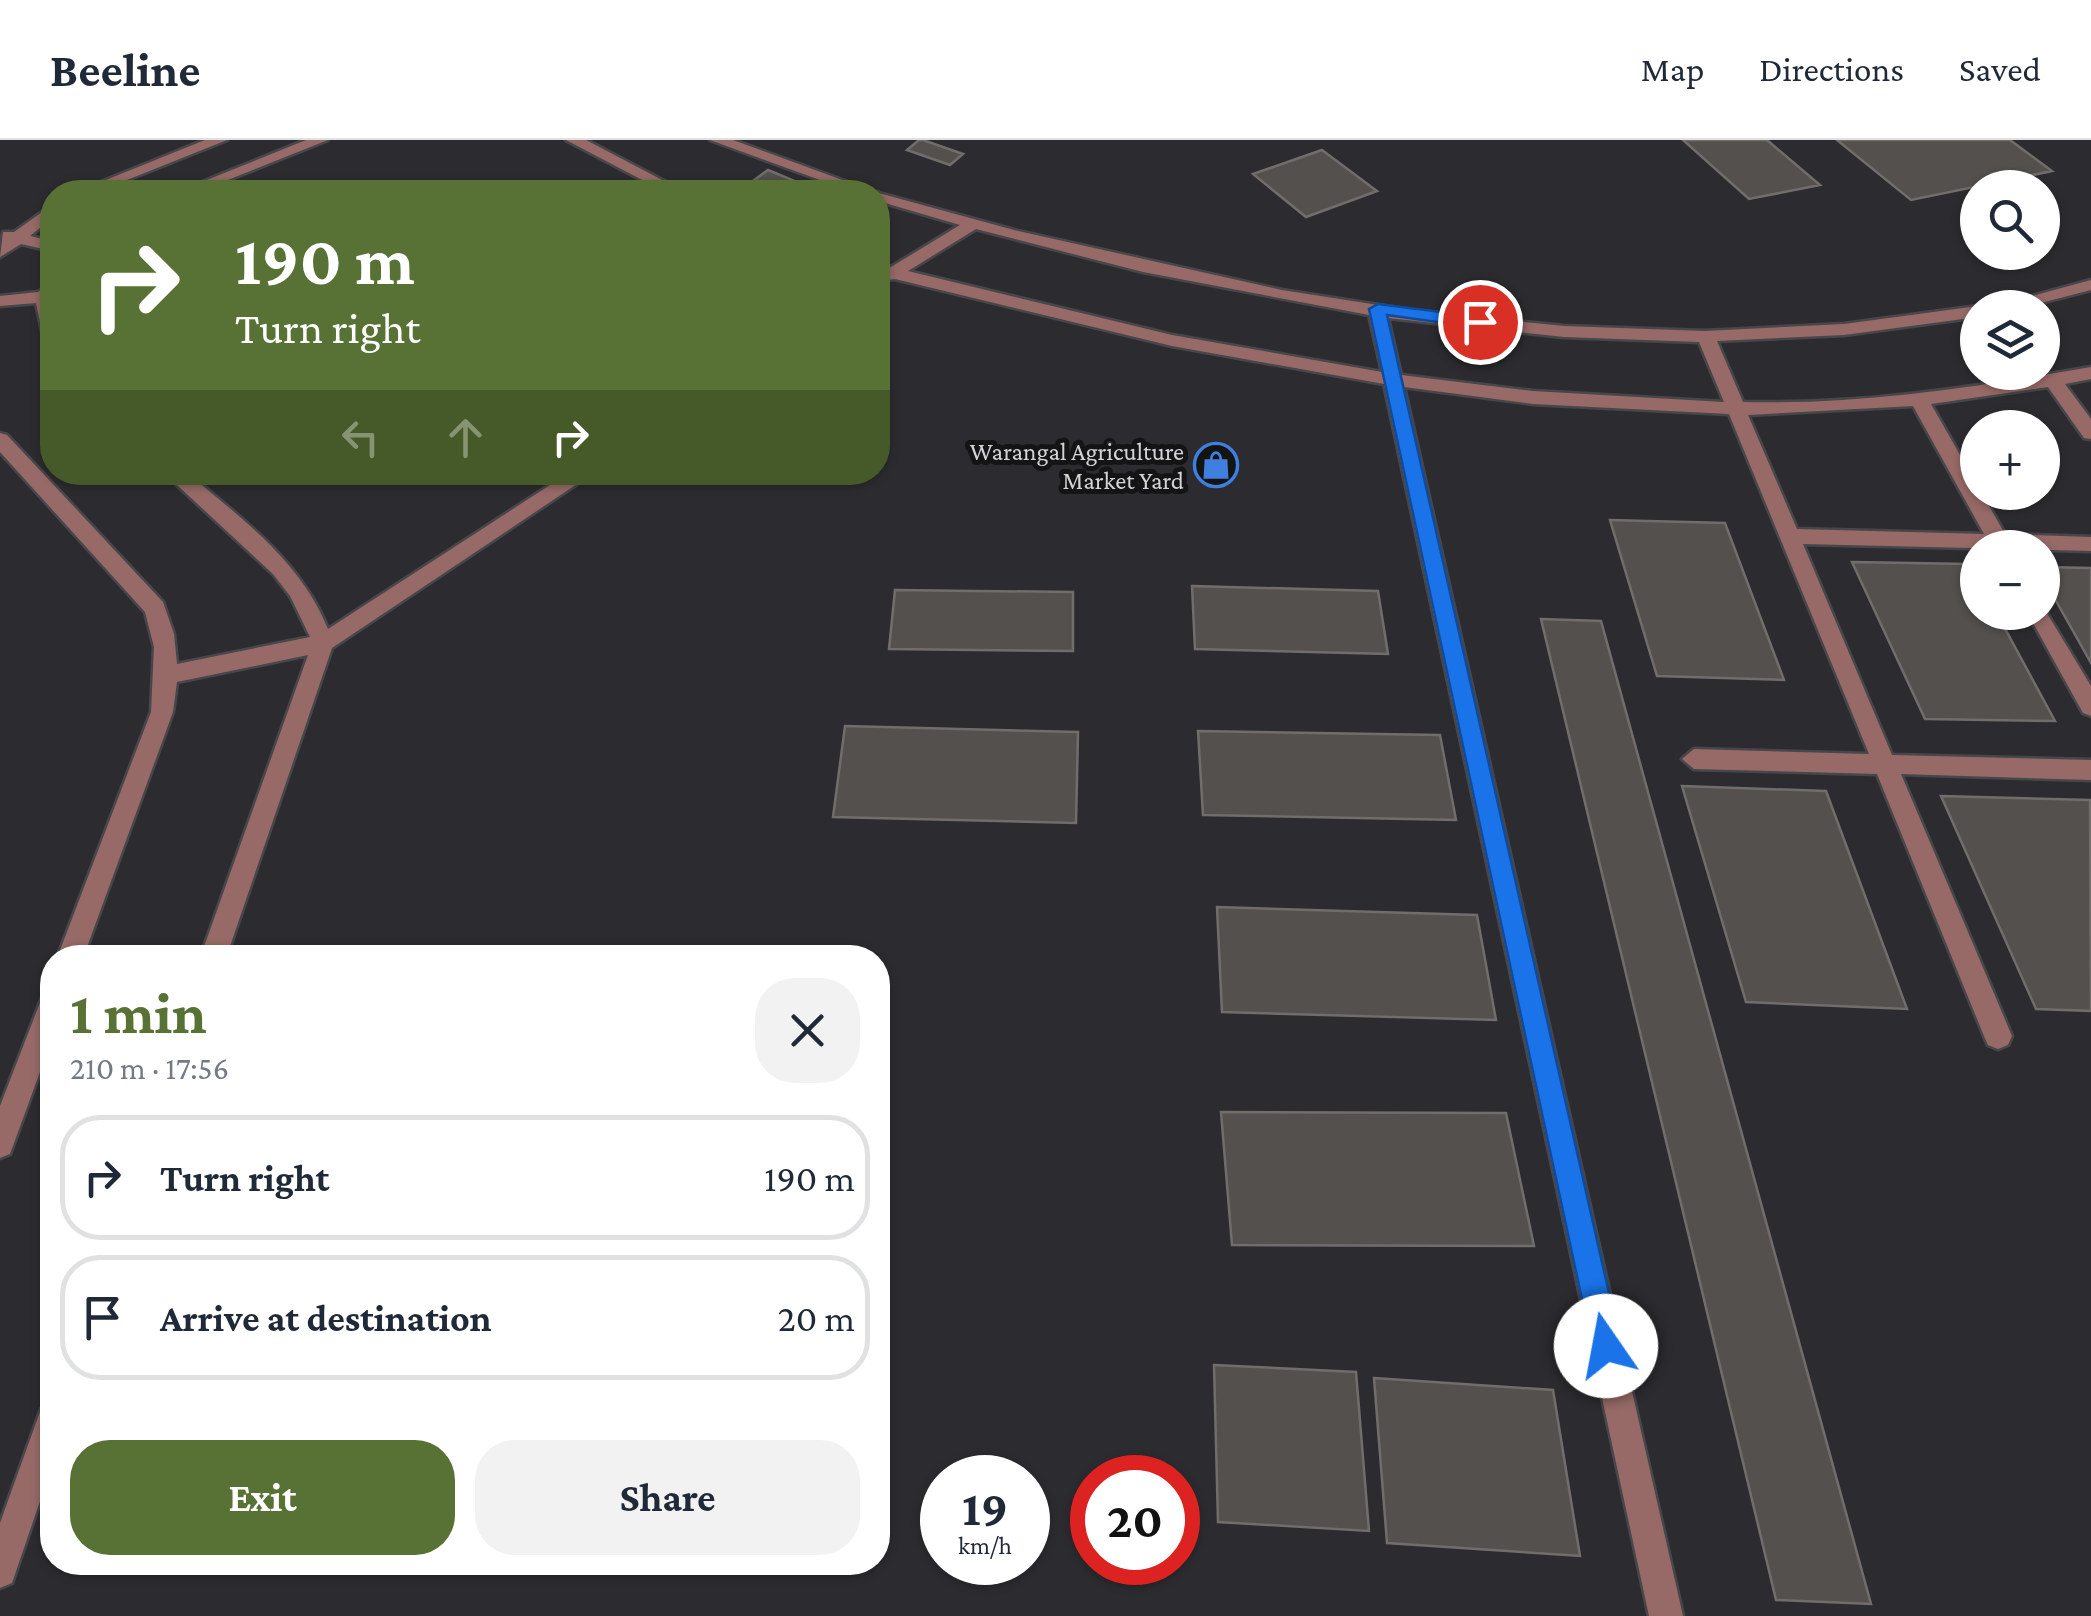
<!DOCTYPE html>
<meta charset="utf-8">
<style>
:root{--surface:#fff;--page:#f2f2f3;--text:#1f2937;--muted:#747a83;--line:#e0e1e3;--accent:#587134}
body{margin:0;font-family:"Crimson Pro",serif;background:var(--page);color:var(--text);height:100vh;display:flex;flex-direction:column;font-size:38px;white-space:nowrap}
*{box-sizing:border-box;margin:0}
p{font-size:32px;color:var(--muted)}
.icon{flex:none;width:55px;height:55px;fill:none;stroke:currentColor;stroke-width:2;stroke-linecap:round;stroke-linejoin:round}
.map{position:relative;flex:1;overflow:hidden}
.panel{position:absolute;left:40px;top:805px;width:850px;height:630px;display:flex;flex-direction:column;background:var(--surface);border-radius:40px;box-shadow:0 2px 8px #0004}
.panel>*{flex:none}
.top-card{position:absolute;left:40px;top:40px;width:850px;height:305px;border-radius:40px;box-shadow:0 2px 8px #0004;background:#587134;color:#fff;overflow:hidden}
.controls{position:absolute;left:1960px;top:30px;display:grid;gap:20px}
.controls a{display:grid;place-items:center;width:100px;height:100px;border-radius:50%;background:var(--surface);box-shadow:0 2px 8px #0004;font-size:50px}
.speed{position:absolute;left:920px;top:1315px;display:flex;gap:20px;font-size:50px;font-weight:700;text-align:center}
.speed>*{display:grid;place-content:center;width:130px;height:130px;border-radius:50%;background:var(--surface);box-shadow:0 2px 8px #0004;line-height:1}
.speed small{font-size:25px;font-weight:400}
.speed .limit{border:15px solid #d22;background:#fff;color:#111}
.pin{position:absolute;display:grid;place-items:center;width:85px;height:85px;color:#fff;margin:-42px;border:5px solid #fff;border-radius:50%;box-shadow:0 2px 10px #0007}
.me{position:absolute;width:110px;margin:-55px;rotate:348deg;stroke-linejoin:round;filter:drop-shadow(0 0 8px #0008)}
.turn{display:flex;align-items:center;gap:35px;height:210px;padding:0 30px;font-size:45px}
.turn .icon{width:130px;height:130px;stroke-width:2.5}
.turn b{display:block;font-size:70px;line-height:85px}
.lanes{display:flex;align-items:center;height:95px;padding:0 30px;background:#0003;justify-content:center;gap:50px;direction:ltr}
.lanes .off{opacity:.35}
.round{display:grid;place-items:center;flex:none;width:105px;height:105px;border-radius:40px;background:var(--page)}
.head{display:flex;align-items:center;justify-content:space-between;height:170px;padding:0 30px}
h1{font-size:60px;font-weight:700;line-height:75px;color:var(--accent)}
.primary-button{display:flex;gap:20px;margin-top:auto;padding:20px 30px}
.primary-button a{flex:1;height:115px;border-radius:40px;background:var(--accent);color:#fff;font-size:40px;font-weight:700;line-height:115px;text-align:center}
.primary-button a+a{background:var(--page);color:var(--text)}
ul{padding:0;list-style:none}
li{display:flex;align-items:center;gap:30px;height:125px;margin:0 20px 15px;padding:0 10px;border:5px solid var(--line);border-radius:40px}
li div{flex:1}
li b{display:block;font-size:38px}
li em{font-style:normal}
header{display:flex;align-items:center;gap:60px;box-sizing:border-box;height:140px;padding:0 50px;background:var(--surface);border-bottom:2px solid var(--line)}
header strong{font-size:48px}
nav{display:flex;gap:55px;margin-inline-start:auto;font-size:35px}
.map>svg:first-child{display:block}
.building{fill:#54504d;stroke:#716d6a;stroke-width:2.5}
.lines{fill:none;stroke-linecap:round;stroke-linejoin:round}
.minor-casing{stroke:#47464a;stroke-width:5}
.minor{fill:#976a67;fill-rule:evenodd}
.route{fill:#1a73e8;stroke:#114b97;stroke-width:2.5}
.labels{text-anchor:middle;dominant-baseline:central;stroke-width:10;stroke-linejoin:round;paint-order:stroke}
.far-poi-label{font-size:25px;fill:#d4d3d6;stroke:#141415;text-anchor:end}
</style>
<header>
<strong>Beeline</strong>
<nav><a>Map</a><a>Directions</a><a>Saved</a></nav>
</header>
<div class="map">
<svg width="2091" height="1476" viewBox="0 0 2091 1476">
<rect width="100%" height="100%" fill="#2c2b2f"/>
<!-- building -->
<path class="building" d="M919,0H923L963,14L950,25L907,10Z
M1683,0H1767L1820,45L1749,59Z
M1837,0H2010L2052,31L1911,60Z
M1322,10L1377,51L1306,77L1253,34Z
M768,30L802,44L791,52H763L746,46Z
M1610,380L1725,383L1784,540L1657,536Z
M1852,422L1970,424L1978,438V472H1996L2055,581L1925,579Z
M2042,427L2091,428V523L2042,436Z
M1192,446L1378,451L1388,514L1195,509Z
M895,450L1073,452V511L889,509Z
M1541,479L1601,481L1871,1464L1776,1460Z
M845,586L1078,592L1076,683L833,677Z
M1198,591L1440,595L1456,680L1203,675Z
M1682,646L1826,651L1907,869L1746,862Z
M1941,656L2090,660L2091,871L2036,869Z
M1217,767L1477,775L1496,880L1222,872Z
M1221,972L1506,973L1534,1106L1232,1105Z
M1214,1225L1356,1232L1369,1391L1218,1382Z
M1374,1238L1553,1250L1580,1416L1387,1403Z"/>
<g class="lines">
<defs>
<path id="minor" d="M205,0H227L97,52H76Z
M306,0H328L198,52H177Z
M566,0H586L685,52H665Z
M710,0H733L875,52L1014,90L1282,150L1423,172L1564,186L1705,191L1844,184L1978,166L1985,168H1978V177L1844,195L1717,201L1743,262C1860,265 1976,247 2091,227V239L2065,244L2091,279V299L2084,298L2048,247L1931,264L2005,394L2091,397V411L1803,404L1892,615L2091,620V640L1901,634L2012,896L2008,905L1998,909L1988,905L1984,896L1877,634L1694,629L1682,619L1694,609L1869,614L1729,274L1533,264L1404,247L1683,1476H1649L1384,244L1172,206L895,139L880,141L878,123L891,127L960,85L878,61V52H853ZM976,89L1143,132L1369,175L1382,232L1172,195L908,131ZM1388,178L1564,197L1699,202L1724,262L1533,251L1401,235ZM1913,266L1984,394L1797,389L1748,275Z
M52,65V78L30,96L52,101V111L21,104L0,117L3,92H14Z
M2091,140V150L2021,168H1988Z
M52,142V202L43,196L36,163L0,166V156L38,152Z
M0,293L7,295L163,462L174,494L177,524L310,497L290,456L273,434L163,332H186C241,378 301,421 328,489L570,332H595L332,508L226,818H200L308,515L177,542L173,572L83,818H57L151,572L154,507L145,472L0,312Z
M2042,465L2091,546V576L2083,573L2027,472H2042Z
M52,852V899L10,1014L0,1018V966L43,855Z
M52,1264V1326L12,1443L0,1448V1383L41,1269Z"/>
</defs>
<!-- minor casing -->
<use href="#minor" class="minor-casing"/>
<!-- minor -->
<use href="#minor" class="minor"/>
</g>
<!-- route -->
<path class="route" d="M1378,164L1480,177L1488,182L1480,188L1387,175L1621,1206L1616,1216L1606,1220L1597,1216L1592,1206L1369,169Z"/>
<!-- icons -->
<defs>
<symbol id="shop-ring" viewBox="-11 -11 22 22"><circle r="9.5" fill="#141415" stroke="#3f7fe0" stroke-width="1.5"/><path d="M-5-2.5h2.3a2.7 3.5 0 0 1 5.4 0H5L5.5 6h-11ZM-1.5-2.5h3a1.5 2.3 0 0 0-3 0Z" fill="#3f7fe0"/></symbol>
</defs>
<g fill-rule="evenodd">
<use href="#shop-ring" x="1191" y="300" width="50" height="50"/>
</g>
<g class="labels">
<!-- far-poi labels -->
<g class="far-poi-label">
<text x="1184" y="311">Warangal Agriculture<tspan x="1184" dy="29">Market Yard</tspan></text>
</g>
</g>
</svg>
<div class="controls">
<a><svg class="icon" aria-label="search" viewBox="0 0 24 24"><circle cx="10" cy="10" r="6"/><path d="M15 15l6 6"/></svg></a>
<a><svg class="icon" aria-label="layers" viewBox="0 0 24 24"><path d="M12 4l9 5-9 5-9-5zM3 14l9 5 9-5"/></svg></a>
<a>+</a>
<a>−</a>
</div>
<div class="speed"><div>19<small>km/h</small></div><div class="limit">20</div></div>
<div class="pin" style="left:1480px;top:182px;background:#d93025"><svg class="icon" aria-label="arrive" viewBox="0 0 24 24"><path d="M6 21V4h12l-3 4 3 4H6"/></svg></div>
<svg class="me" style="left:1606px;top:1206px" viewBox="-20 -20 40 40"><circle r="19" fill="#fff"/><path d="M0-13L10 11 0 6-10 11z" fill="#1a73e8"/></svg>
<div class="top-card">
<div class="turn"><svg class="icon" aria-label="right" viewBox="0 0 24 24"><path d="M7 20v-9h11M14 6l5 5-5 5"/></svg><div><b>190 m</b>Turn right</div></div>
<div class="lanes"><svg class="icon off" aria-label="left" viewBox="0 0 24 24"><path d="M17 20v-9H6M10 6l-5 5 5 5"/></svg><svg class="icon off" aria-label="ahead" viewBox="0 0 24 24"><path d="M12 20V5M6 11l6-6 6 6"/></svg><svg class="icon" aria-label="right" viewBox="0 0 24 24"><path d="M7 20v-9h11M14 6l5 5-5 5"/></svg></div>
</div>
<section class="panel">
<div class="head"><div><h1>1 min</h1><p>210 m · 17:56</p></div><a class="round"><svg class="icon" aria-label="close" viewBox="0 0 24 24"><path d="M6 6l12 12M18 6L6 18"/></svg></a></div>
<ul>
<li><svg class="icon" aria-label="right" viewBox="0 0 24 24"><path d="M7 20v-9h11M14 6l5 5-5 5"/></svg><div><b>Turn right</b></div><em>190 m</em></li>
<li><svg class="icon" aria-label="arrive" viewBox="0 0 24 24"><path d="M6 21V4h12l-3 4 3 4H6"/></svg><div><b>Arrive at destination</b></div><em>20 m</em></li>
</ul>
<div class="primary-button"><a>Exit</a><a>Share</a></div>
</section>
</div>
